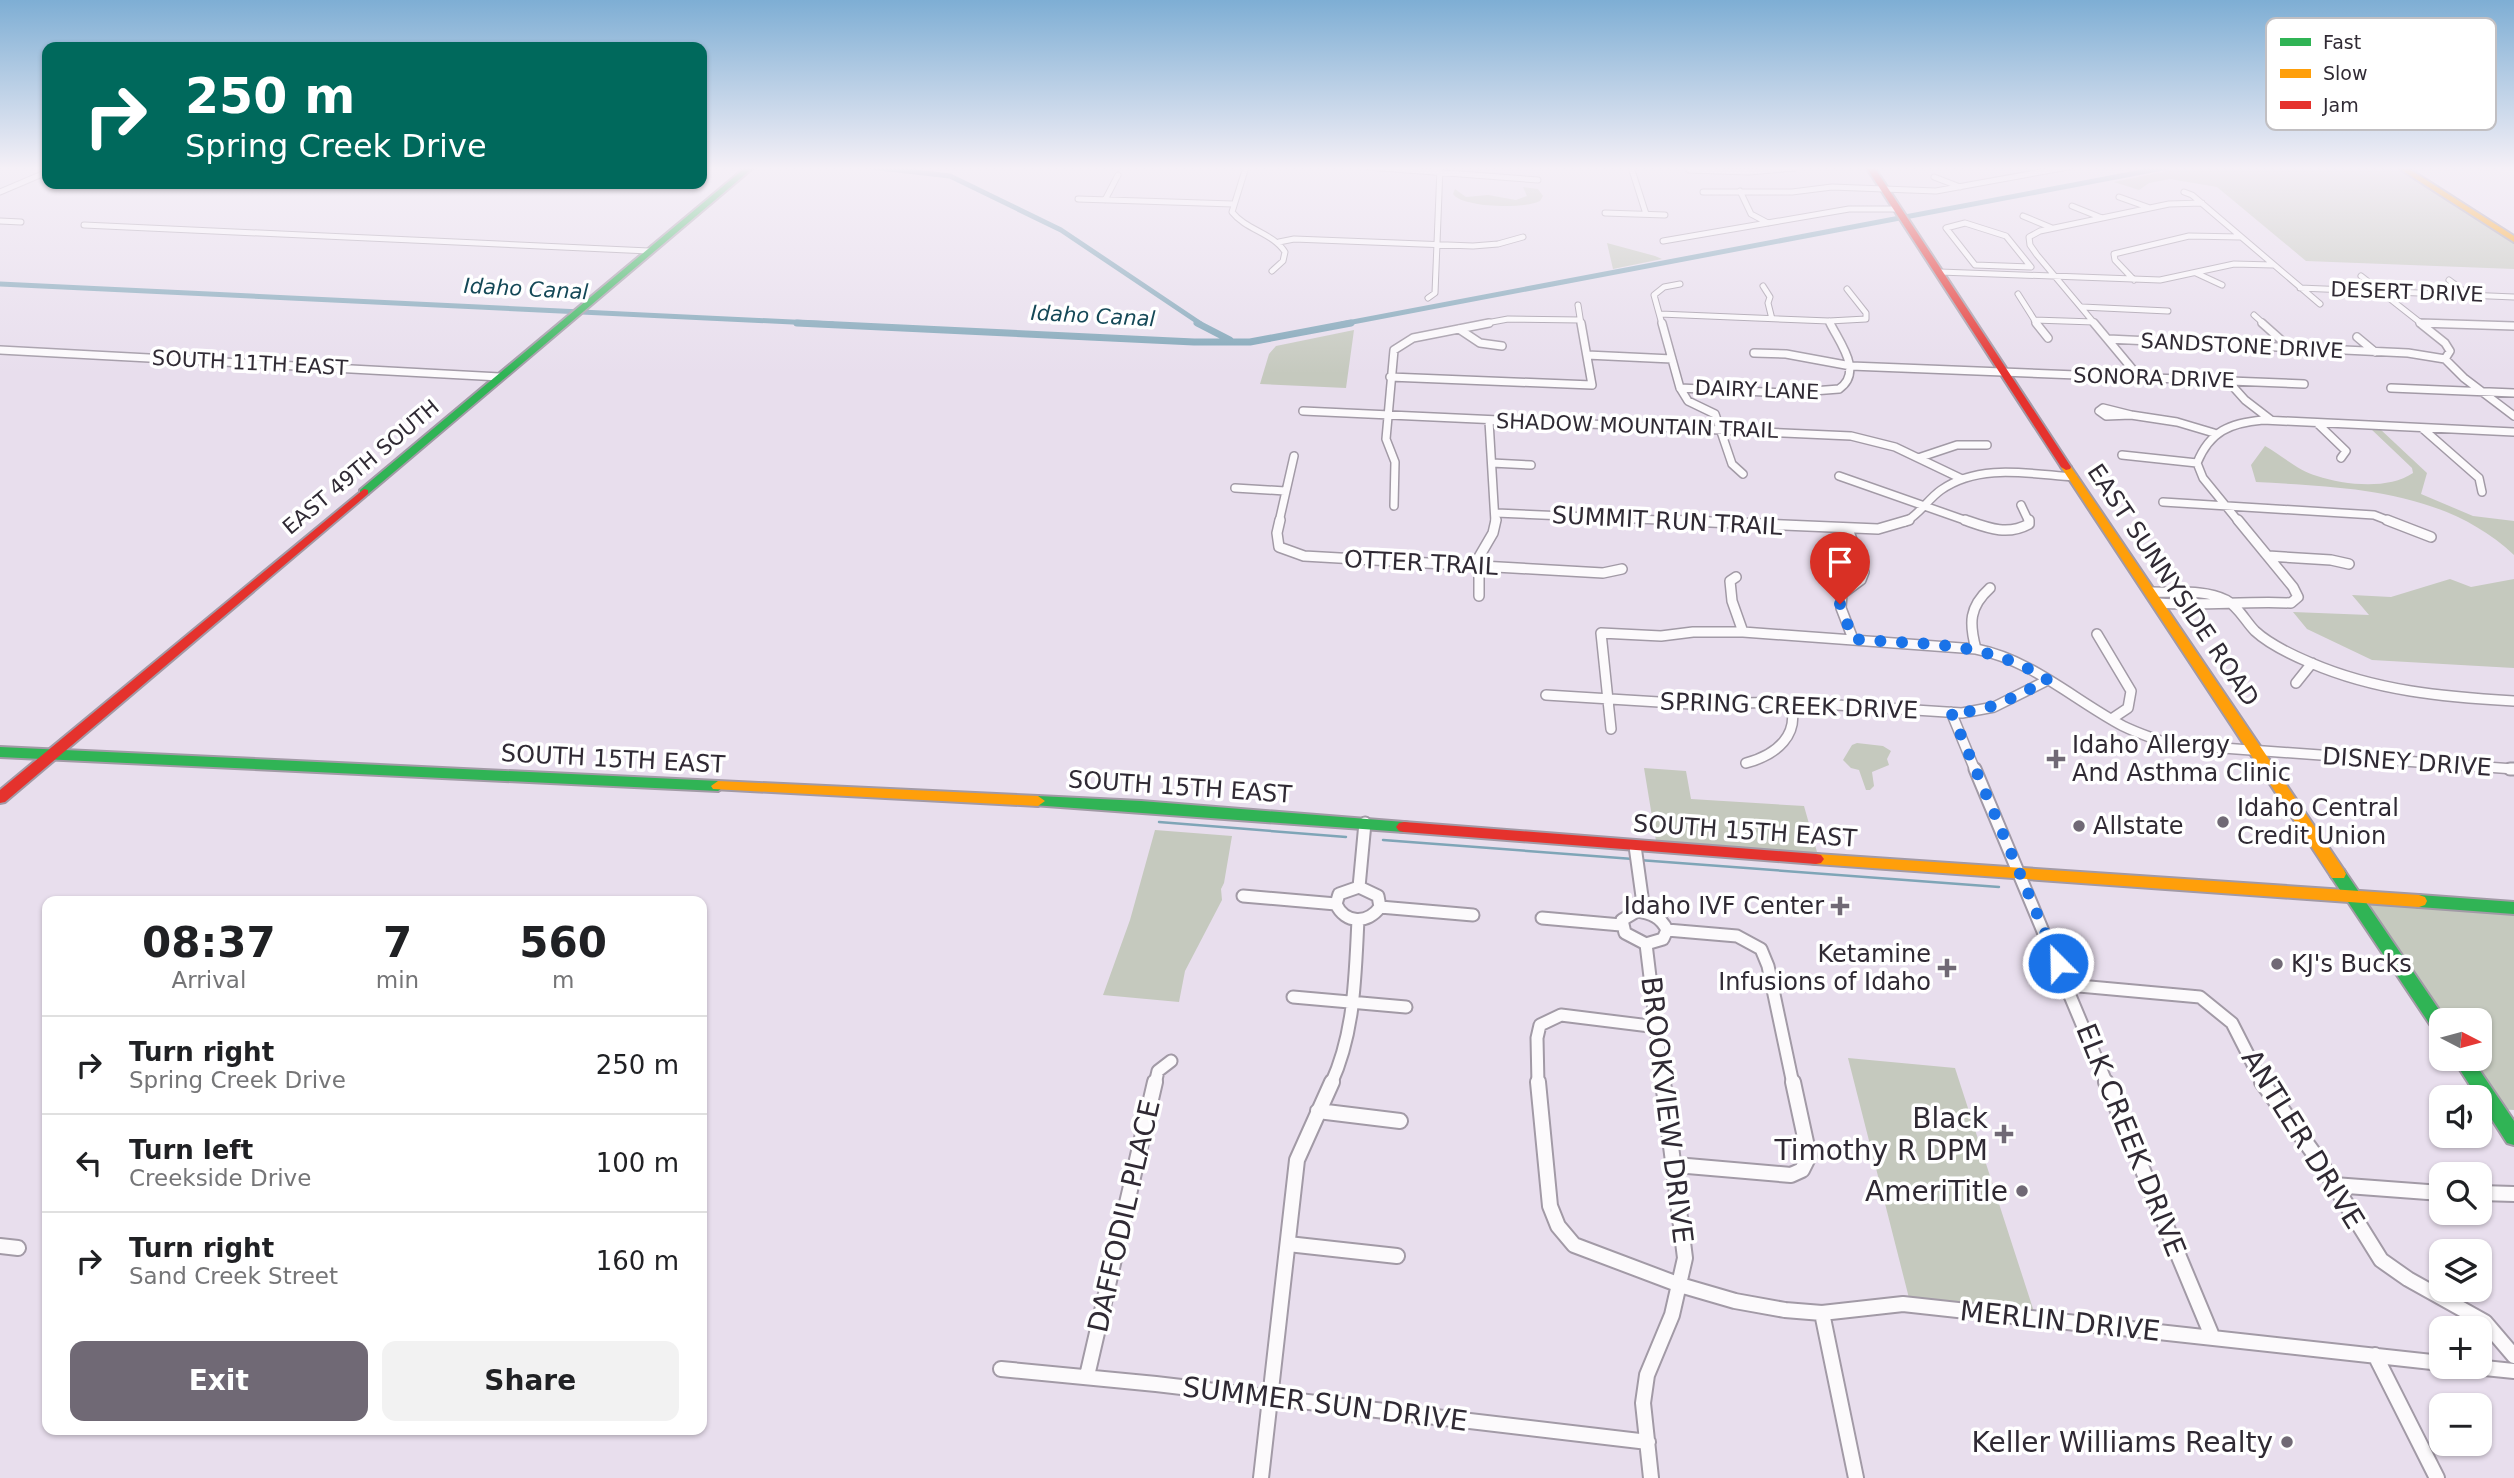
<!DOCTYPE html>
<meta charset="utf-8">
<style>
:root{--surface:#fff;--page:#f2f2f2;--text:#202124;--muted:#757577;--line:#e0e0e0;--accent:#706975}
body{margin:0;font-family:"DejaVu Sans",sans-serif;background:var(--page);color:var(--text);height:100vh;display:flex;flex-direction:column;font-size:26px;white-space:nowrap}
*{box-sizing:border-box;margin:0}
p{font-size:23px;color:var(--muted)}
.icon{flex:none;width:38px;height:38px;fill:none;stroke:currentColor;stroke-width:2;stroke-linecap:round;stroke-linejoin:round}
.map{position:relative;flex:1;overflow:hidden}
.side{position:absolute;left:42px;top:896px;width:665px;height:539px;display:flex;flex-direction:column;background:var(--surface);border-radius:14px;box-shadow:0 2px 5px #0004}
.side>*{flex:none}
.guide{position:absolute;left:42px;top:42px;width:665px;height:147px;border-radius:14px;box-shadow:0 2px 5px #0004;background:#00695c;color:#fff;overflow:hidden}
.needle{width:46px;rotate:96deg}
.controls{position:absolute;left:2429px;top:1008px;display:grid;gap:14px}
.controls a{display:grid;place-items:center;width:63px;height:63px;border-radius:14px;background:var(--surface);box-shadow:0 2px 5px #0004;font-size:35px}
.pin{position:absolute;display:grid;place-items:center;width:60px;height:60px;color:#fff;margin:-72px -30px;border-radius:50% 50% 50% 0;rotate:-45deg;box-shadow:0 0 7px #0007}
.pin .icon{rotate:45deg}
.me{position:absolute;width:77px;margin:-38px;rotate:337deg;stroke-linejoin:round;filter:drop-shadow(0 0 5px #0008)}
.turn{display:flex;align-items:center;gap:24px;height:147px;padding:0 28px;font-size:32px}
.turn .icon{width:91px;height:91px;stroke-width:2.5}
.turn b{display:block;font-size:49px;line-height:60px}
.eta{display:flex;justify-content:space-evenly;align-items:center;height:119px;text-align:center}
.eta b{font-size:42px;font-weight:700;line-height:49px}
.cta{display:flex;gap:14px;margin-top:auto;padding:14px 28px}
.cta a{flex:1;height:80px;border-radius:14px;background:var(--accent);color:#fff;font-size:28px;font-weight:700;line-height:80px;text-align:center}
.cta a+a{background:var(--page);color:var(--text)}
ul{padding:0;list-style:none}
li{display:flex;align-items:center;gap:21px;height:98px;padding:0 28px;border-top:2px solid var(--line)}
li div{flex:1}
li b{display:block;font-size:26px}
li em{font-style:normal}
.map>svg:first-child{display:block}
.green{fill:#c5c9be}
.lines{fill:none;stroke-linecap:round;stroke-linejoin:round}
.stream{stroke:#7fa5b7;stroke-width:2.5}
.canal-far1{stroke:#7fa5b7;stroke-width:5}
.canal{stroke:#7fa5b7;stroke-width:7}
.street-far4-casing{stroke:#a29aa6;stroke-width:7}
.street-far3-casing{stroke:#a29aa6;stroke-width:10}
.street-far2-casing{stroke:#a29aa6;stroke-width:12}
.street-far1-casing{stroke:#a29aa6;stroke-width:15}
.street-casing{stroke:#a29aa6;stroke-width:18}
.fast-casing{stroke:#a29aa6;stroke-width:4}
.slow-casing{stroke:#a29aa6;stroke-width:4}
.jam-casing{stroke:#a29aa6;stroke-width:4}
.street-far4{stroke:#fcfafc;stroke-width:5}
.street-far3{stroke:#fcfafc;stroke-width:7}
.street-far2{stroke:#fcfafc;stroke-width:9}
.street-far1{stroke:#fcfafc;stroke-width:11}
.street{stroke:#fcfafc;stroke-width:14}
.fast{fill:#30b455;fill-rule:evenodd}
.slow{fill:#ff9f0a;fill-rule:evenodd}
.jam{fill:#e5322d;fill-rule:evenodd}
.route{stroke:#1a73e8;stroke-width:12;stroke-dasharray:0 21.6}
.poi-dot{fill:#706975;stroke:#fff;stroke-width:2.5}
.labels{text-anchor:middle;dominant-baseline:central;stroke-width:7;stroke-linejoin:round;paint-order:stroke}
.far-water-label{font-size:21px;font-style:italic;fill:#144857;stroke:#fff}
.far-street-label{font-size:21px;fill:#302a34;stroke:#fff}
.street-label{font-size:24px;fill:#302a34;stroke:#fff}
.poi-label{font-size:24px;fill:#302a34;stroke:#fff;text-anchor:start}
.near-street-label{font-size:28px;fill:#302a34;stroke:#fff}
.near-poi-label{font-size:28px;fill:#302a34;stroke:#fff;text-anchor:end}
.key{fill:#fff;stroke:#c1bfc2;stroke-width:2}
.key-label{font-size:19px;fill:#302a34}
</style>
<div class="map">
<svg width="2514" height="1478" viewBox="0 0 2514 1478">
<rect width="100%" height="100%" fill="#e8deed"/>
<!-- green -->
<path class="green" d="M2186,167H2395L2514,240V269L2306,261L2217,187L2170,179L2149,183L2139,190L2114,182Z
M1523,187L1538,189L1543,196L1540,201C1525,209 1463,208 1453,194L1455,189L1466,197L1488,195L1516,200L1527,196Z
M1607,243L1655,256L1662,259L1613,269Z
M1354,330L1346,388L1260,384L1269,354L1276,346Z
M2370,428L2380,429L2427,473L2421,494L2473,516L2514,521V555C2444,489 2345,487 2256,482L2251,465L2265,446C2281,455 2299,471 2317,476C2345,485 2388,490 2413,473L2412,468Z
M2450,579L2471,587L2514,579V668L2372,660L2307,629L2293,612L2369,615L2352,595L2391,597Z
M1857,743L1883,746L1891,751L1887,759L1889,765L1872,772L1874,786L1870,790H1866L1859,770L1851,768L1843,760L1852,745Z
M1644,768L1686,771L1691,799L1804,806L1819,859L1657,847Z
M1155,830L1232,836L1224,883L1221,889L1222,900L1185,971L1179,1002L1103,995L1130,920Z
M2355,897L2514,909V1110L2495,1109L2462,1059H2480V1020H2441V1027Z
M1848,1058L1955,1068L2036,1318L1911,1306Z"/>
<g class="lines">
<!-- stream -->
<path class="stream" d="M1159,822L1346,837
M1383,840L1633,859
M1639,860L1999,887"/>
<!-- canal-far1 -->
<path class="canal-far1" d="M871,167L950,176L1061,230L1201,324
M0,284L833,324
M1342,324L2168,167"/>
<!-- canal -->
<path class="canal" d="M797,323L1194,342H1250L1351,323
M1197,323L1230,340"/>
<defs>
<path id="street-far4" d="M1246,167L1232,212C1246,230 1273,233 1285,252L1283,261L1272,271
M1368,167L1538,180
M1631,167L1646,214
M1689,170L1749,172L1794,168
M1934,177L1960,187
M1740,191L1751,214L1768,223
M0,192L47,172
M1703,192H1792L1832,187L1936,191L2068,167
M2184,192L2192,195L2320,304
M2119,197L2150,208
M1078,199L1233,204
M1105,200L1118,175
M2072,206L2102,218
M1605,213L1665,215
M2023,216L2052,228
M0,221L21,222
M1965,223L2006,236L2031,267L1975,265L1946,228Z
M84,225L649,251
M1663,241L1849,209H1898
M1279,242L1294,239L1473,246L1498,244L1523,237
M1940,272L2160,280L2234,264L2273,265
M2196,273L2222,285
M2361,276L2422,324
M2134,280L2115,260L2114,254L2189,236L2240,237
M2449,280L2469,295
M1763,286L1770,297L1768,303L1772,319
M2300,288L2514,297
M2018,294L2037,324
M1428,298L1435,293L1440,168
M1578,305L1581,324
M2082,307L2168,311
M1660,314L1829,321L1866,319V313L1847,289
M2254,315L2264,324
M2034,320L2094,322
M1829,321L1831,324
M2420,323L2466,324
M1481,324L1508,319L1580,320
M1662,324L1654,295L1664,287L1680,284
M2095,324L2037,255L2030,245L2029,237L2040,231L2169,204L2202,203"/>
<path id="street-far3" d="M1662,323L1680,388L1688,401L1715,414L1732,464L1743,474
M2036,323L2048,338
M2094,323L2139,377
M2262,323L2289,347
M2420,323L2445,343L2450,351L2445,359
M2420,323L2514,326
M1459,329L1480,343L1502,346
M2357,337L2375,352
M2108,339L2408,353L2445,359
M0,350L500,377
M1754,353L1786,354L1851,366L2304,384
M1587,355L1672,359
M2445,359L2464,378L2514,416
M1390,377L1592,385L1581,323
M2228,381L2245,400L2271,420
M1680,388L1787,393L1839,389C1864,372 1839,342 1830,323
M2391,388L2514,393
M2103,408L2131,415L2106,416L2099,411Z
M1303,411L1851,436L1895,447L1962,479
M2131,415L2177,422L2214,433
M1489,421L1495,522
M2317,423L2346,451L2341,458
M2422,428L2479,478L2482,492
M2122,455L2197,463
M1921,457L1957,445H1987
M1492,463L1531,465
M1839,476L1970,522
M1235,488L1285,491
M2163,502L2374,515L2392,522
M2021,505L2029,522
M1394,506L1395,462L1386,439L1394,350L1413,338L1489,323
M1496,513L1706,522
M1279,522L1294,456
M1905,522C1920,514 1928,499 1941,490C1979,463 2030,474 2073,477
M2239,522L2203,478L2197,463C2210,431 2230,423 2263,420L2514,432"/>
<path id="street-far2" d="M1280,520L1277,533L1279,547L1304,556L1603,573L1622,569
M1664,520L1878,529L1909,520
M1965,520C1988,528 2007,536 2029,524V520
M2387,520L2431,537
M1848,529L1864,572L1861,580L1842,594L1841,608L1853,639
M2268,556L2331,560L2349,564
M1736,577L1730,581L1732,601L1743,632
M2152,592C2176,593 2204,589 2226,600C2239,607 2245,621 2255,631C2270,645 2292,655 2311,663C2376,691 2444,697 2514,701
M1479,596V557L1493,533L1496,520
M2159,603C2203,606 2246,601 2291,603L2298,597L2293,587L2238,520
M2097,634L2131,691L2128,708L2113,718
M1976,649C1969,623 1969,607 1990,588
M2296,683L2312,663
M1546,695L1691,704L1790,702L1962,713L1994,707L2048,680
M1951,712L1975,770
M1611,729L1601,633L1661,636L1693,632H1743L1976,649C2032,660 2074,700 2123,726C2137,733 2153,738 2168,744L2514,769
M1746,763C1776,755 1801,735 1790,702"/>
<path id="street-far1" d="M1975,769L2107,1084
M2510,769H2514
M1635,846L1644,911
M1359,887L1378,896L1380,907C1368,924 1345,924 1336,904L1339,894Z
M1359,887L1365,823
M1243,896L1336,904
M1380,907L1473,915
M1637,911C1651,913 1661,917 1667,930L1663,939L1646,944L1625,933L1622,920Z
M1542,918L1621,925
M1667,930L1737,936L1761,949L1768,966L1793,1084
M1646,944L1663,1084
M2068,985L2200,997L2232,1023L2263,1084
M1293,997L1406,1007
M1155,1084L1158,1071L1171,1061
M1331,1084C1355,1032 1355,976 1358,920
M1538,1084L1537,1038L1540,1025L1561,1015L1658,1027"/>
<path id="street" d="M1538,1082L1550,1206L1558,1226L1574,1245L1680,1285L1735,1301L1785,1310L1822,1313L1903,1304L2441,1363
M2106,1082L2212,1336
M2262,1082L2320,1162L2381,1260L2408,1279L2485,1322L2514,1356
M1318,1111L1400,1121
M1676,1165L1791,1175L1802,1170L1809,1156L1793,1082
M2334,1185L2441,1193
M2480,1193L2514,1194
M1288,1244L1397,1256
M0,1246L18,1248
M1822,1313L1856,1478
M2375,1355L2437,1478
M2475,1367L2514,1371
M1001,1369L1156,1384L1648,1442
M1087,1376L1155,1082
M1261,1478L1297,1160L1332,1082
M1651,1478L1643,1403L1647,1375L1672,1315L1685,1258L1663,1082"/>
<path id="fast" d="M746,167H754L368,494H360V490Z
M0,747L718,781L725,786L718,791L0,757Z
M1038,796L1141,801L1404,822L1409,823L1412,827L1409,831L1404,832L1033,805L1031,801L1033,797Z
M2338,868L2344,870L2446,1020H2441V1034L2435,1032L2332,878L2330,874L2332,870Z
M2419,895L2514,902V914L2419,907L2413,905L2411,901L2413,897Z
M2453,1059H2472L2514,1121V1145L2507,1143Z"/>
<path id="slow" d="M2397,167H2406L2514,236V242Z
M2066,464L2071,467L2344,870L2346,874L2344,878H2332L2061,467Z
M718,781L1038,796L1045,801L1038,806L713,789L711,786Z
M1816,854L2419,895L2425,897L2427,901L2425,905L2419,907L1816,864L1811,863L1808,859L1811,855Z"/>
<path id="jam" d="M1866,167H1874L2071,467L2070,469L2066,470L2061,467Z
M364,489L368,490V494L5,802L0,803V790Z
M1404,822L1816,854L1821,855L1824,859L1821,863L1816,864L1404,832L1399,831L1396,827L1399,823Z"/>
</defs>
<!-- street-far4 casing -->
<use href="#street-far4" class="street-far4-casing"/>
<!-- street-far3 casing -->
<use href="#street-far3" class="street-far3-casing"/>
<!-- street-far2 casing -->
<use href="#street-far2" class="street-far2-casing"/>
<!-- street-far1 casing -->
<use href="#street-far1" class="street-far1-casing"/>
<!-- street casing -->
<use href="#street" class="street-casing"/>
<!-- fast casing -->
<use href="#fast" class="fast-casing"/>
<!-- slow casing -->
<use href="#slow" class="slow-casing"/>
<!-- jam casing -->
<use href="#jam" class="jam-casing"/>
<!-- street-far4 -->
<use href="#street-far4" class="street-far4"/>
<!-- street-far3 -->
<use href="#street-far3" class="street-far3"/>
<!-- street-far2 -->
<use href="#street-far2" class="street-far2"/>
<!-- street-far1 -->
<use href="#street-far1" class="street-far1"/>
<!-- street -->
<use href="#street" class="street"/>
<!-- fast -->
<use href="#fast" class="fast"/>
<!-- slow -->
<use href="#slow" class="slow"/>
<!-- jam -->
<use href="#jam" class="jam"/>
</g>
<!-- sky -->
<linearGradient id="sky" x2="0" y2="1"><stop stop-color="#7eaed4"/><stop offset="0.45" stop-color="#f5f0f7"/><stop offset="1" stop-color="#f5f0f7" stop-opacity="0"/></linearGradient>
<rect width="2514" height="374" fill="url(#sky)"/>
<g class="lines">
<!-- route -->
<path class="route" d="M1840,604L1853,639C1924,645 1986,640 2048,680C2015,696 1988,714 1951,712L2058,963"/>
</g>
<!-- markers -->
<g class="poi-dot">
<path d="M2052.5 748.5h7v7h7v7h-7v7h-7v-7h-7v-7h7z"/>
<circle cx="2223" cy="822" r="7"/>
<circle cx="2079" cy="826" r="7"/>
<path d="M1836.5 895.5h7v7h7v7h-7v7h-7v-7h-7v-7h7z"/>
<circle cx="2277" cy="964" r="7"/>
<path d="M1943.5 957.5h7v7h7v7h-7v7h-7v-7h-7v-7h7z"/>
<path d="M2000.5 1123.5h7v7h7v7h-7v7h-7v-7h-7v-7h7z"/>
<circle cx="2022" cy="1191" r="7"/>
<circle cx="2287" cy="1442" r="7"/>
</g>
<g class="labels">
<!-- far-water labels -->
<g class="far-water-label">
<text transform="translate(526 289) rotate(3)">Idaho Canal</text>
<text transform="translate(1093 316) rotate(3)">Idaho Canal</text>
</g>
<!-- far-street labels -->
<g class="far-street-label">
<text transform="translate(2407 292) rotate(2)">DESERT DRIVE</text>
<text transform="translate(2242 346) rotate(3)">SANDSTONE DRIVE</text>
<text transform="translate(250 363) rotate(3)">SOUTH 11TH EAST</text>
<text transform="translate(2154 378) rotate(2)">SONORA DRIVE</text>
<text transform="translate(1757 390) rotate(2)">DAIRY LANE</text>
<text transform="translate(1637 426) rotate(2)">SHADOW MOUNTAIN TRAIL</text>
<text transform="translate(361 467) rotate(-40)">EAST 49TH SOUTH</text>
</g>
<!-- street labels -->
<g class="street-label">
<text transform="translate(1667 521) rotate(3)">SUMMIT RUN TRAIL</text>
<text transform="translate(1421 563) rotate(3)">OTTER TRAIL</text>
<text transform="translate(2173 585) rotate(56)">EAST SUNNYSIDE ROAD</text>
<text transform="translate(1789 706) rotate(2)">SPRING CREEK DRIVE</text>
<text transform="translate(613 759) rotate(3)">SOUTH 15TH EAST</text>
<text transform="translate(2407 762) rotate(4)">DISNEY DRIVE</text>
<text transform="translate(1180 787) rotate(4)">SOUTH 15TH EAST</text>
<text transform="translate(1745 831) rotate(4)">SOUTH 15TH EAST</text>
</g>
<!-- poi labels -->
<g class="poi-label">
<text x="2072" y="745">Idaho Allergy<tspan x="2072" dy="28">And Asthma Clinic</tspan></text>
<text x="2237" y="808">Idaho Central<tspan x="2237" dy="28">Credit Union</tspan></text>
<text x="2093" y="826">Allstate</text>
<text x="1824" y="906" text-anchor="end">Idaho IVF Center</text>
<text x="1931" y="954" text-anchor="end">Ketamine<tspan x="1931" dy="28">Infusions of Idaho</tspan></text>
<text x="2291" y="964">KJ's Bucks</text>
</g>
<!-- near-street labels -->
<g class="near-street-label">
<text transform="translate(1667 1110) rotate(83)">BROOKVIEW DRIVE</text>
<text transform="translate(2303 1139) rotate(58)">ANTLER DRIVE</text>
<text transform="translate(2131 1140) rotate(68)">ELK CREEK DRIVE</text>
<text transform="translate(1124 1216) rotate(-77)">DAFFODIL PLACE</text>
<text transform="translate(2060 1321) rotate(6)">MERLIN DRIVE</text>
<text transform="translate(1325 1404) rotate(7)">SUMMER SUN DRIVE</text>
</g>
<!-- near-poi labels -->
<g class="near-poi-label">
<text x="1988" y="1118">Black<tspan x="1988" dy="32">Timothy R DPM</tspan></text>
<text x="2008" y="1191">AmeriTitle</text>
<text x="2273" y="1442">Keller Williams Realty</text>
</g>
</g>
<!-- legend -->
<rect x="2266" y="18" width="230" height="112" rx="10" class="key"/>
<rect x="2280" y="38" width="31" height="8" fill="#30b455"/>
<rect x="2280" y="69" width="31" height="9" fill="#ff9f0a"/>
<rect x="2280" y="101" width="31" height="8" fill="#e5322d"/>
<g class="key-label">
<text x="2323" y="49">Fast</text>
<text x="2323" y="80">Slow</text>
<text x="2323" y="112">Jam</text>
</g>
</svg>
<div class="controls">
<a><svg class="needle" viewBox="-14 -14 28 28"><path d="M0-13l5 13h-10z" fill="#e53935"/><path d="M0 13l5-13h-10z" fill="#757577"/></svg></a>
<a><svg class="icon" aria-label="sound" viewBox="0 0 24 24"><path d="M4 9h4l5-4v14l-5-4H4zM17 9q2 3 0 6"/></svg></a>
<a><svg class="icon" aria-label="search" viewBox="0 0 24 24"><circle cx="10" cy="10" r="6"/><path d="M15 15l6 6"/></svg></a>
<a><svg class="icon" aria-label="layers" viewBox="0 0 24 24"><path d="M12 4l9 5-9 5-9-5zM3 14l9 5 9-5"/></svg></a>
<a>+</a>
<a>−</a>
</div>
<div class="pin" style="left:1840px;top:604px;background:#d93025"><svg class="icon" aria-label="arrive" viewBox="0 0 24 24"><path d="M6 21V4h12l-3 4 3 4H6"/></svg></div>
<svg class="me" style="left:2058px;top:963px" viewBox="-20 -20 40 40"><circle r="17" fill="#1a73e8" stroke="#fff" stroke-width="3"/><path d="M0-11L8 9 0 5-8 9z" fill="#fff"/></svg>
<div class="guide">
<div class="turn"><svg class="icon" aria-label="right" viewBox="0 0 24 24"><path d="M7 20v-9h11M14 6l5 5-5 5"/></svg><div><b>250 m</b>Spring Creek Drive</div></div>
</div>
<section class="side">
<div class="eta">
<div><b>08:37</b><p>Arrival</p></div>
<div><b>7</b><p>min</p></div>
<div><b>560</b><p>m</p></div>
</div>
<ul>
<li><svg class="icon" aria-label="right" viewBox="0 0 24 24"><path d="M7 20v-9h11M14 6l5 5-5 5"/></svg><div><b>Turn right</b><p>Spring Creek Drive</p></div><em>250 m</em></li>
<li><svg class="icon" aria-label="left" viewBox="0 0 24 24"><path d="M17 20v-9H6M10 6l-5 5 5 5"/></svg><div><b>Turn left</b><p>Creekside Drive</p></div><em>100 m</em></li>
<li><svg class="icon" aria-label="right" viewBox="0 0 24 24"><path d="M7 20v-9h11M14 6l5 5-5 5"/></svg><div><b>Turn right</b><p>Sand Creek Street</p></div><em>160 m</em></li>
</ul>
<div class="cta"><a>Exit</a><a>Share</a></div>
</section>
</div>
